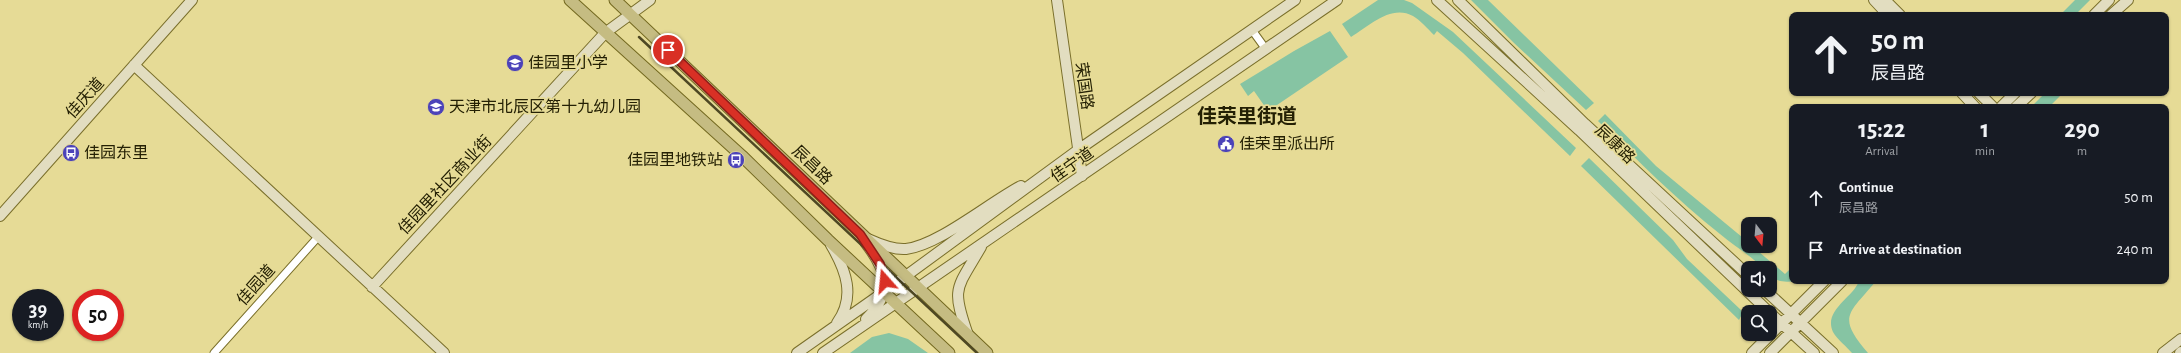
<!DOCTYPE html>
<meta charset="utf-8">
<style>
:root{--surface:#171b24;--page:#20242c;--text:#f1f3f6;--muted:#9ea1a6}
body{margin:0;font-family:"Alegreya Sans","Noto Sans SC",sans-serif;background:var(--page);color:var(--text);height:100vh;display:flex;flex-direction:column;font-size:15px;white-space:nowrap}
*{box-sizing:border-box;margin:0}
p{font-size:13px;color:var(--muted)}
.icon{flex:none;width:22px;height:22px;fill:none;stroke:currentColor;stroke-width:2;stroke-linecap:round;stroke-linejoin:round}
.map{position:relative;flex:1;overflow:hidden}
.details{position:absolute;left:1789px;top:104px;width:380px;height:180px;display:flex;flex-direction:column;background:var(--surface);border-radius:8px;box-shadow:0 1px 3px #0004}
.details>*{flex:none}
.guide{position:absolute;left:1789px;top:12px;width:380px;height:84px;border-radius:8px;box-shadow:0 1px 3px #0004;background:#171b24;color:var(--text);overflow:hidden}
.needle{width:26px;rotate:164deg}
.buttons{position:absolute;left:1741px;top:217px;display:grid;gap:8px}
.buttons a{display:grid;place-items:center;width:36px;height:36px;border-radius:8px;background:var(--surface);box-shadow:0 1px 3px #0004;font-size:20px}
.speed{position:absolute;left:12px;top:289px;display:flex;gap:8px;font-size:20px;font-weight:700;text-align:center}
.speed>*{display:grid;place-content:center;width:52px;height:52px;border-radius:50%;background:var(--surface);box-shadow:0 1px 3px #0004;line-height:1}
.speed small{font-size:10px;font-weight:400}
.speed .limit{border:6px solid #d22;background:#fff;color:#111}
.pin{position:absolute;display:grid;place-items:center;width:34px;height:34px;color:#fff;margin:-17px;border:2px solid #fff;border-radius:50%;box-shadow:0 1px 4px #0007}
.me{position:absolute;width:44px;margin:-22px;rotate:342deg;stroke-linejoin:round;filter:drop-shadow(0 0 3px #0008)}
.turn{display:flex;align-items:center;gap:14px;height:84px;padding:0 16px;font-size:18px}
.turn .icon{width:52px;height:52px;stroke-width:2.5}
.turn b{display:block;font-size:28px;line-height:34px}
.eta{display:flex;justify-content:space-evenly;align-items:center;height:68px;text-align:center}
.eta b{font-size:24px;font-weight:700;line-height:28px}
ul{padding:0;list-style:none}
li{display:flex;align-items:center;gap:12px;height:52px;padding:0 16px}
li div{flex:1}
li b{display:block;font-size:15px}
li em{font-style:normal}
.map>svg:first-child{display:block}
.green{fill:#86c4a3}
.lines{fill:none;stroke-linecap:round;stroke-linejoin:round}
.street-casing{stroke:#7a6f2b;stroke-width:9}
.secondary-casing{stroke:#7a6f2b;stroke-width:12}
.primary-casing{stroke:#73681f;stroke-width:13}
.street{stroke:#fff;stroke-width:7}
.secondary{stroke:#e2ddc0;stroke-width:10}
.primary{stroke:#c5bc82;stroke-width:11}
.rail{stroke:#4e4823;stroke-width:2.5}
.route-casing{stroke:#8d1f18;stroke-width:10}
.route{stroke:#d93025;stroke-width:7}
.labels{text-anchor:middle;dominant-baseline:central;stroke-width:3.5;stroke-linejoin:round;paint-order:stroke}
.poi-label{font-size:16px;fill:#242004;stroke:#e6db96;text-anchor:start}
.street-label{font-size:16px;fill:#242004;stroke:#e6db96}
.district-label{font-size:20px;font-weight:bold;fill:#242004;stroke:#e6db96}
</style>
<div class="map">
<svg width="2181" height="353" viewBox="0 0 2181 353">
<rect width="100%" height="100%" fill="#e6db96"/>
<!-- green -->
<path class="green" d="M1378,0H1404L1412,3L1453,32L1576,148L1570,156L1463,53L1437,31L1434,35C1428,29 1420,20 1413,16C1391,4 1369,26 1351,37L1342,24Z
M1471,0H1488L1594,103L1586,110L1514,43Z
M2075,0H2090L2075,15H2060Z
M1330,31L1348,57L1268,111L1254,91L1248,96L1240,84L1294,51Z
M2045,93H2063L2049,107H2031Z
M1605,114L1656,166L1748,242V246H1752L1785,274L1792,267V281H1797C1786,282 1778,283 1770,275V268H1763C1750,255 1734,246 1720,234C1677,200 1637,160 1598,121Z
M1589,158L1673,240L1687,259L1741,310L1742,314L1739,320L1581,166Z
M1859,281H1876C1849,314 1836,316 1868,353H1852C1847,347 1837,339 1833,332C1823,310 1853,298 1859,281Z
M889,333L908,339L928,353H850L872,337Z"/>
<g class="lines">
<defs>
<path id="street" d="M1252,30L1265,48
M214,353L318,237"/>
<path id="secondary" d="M1057,0L1082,176
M1437,0L1579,130L1769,312
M1458,0L1585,124L1748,275
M1874,0L1888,15
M1885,0L1900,15
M2094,15L2109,0
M2111,15L2128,0
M134,65L444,353
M1962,93L1975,107
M1979,93L1993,107
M2001,107L2015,93
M2016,107L2031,93
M0,216L192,0
M868,239C879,244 894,250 906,249C939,245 990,202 1021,186
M865,242C887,271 895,291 866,319
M831,245C846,270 856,297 837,323
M372,287L605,33L650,0
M1765,290L1833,353
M1770,313L1814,353
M968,335C951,287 956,290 981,247
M797,353L884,292L1078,150L1295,0
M823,353L1337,0
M1752,353L1824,281
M1770,353L1842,281
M2163,353L2181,339
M2180,353L2181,352"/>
<path id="primary" d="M570,0L742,156L828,240L949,353
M615,0L987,353"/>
</defs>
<!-- street casing -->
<use href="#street" class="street-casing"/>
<!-- secondary casing -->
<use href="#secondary" class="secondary-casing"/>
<!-- primary casing -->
<use href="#primary" class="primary-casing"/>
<!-- street -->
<use href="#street" class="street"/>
<!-- secondary -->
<use href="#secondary" class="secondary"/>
<!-- primary -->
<use href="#primary" class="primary"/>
<!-- rail -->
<path class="rail" d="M639,37L977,353"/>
</g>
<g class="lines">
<defs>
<path id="route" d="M668,50L860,234L880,264L885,281"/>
</defs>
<!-- route casing -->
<use href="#route" class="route-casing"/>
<!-- route -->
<use href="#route" class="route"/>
</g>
<!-- icons -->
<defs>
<symbol id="school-disc" viewBox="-11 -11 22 22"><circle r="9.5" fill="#4c43b9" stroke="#e6db96"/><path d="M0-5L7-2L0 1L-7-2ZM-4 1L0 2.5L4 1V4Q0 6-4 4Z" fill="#fff"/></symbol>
<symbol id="civic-disc" viewBox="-11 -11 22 22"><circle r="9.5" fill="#4c43b9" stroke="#e6db96"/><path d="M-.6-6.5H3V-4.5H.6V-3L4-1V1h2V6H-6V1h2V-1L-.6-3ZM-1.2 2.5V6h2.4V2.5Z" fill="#fff"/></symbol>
<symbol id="bus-disc" viewBox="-11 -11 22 22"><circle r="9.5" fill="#4c43b9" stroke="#e6db96"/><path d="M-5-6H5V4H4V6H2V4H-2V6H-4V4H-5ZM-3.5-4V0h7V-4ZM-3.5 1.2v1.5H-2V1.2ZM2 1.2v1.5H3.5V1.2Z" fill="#fff"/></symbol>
</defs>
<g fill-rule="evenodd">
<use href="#school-disc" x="505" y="53" width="20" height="20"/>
<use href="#school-disc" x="426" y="97" width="20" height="20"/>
<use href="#civic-disc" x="1216" y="134" width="20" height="20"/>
<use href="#bus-disc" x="61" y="143" width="20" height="20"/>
<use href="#bus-disc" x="726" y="150" width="20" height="20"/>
</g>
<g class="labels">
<!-- poi labels -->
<g class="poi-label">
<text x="528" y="63">佳园里小学</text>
<text x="449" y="107">天津市北辰区第十九幼儿园</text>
<text x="1239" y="144">佳荣里派出所</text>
<text x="84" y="153">佳园东里</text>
<text x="723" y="160" text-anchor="end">佳园里地铁站</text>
</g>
<!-- street labels -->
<g class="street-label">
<text transform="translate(1084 86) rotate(82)">荣国路</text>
<text transform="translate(85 98) rotate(-48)">佳庆道</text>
<text transform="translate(1615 144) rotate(44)">辰康路</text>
<text transform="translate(812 165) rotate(44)">辰昌路</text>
<text transform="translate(1072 165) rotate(-35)">佳宁道</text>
<text transform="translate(445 185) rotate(-47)">佳园里社区商业街</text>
<text transform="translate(256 285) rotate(-48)">佳园道</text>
</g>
<!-- district labels -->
<g class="district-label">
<text x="1247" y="117">佳荣里街道</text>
</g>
</g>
</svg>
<div class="buttons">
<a><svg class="needle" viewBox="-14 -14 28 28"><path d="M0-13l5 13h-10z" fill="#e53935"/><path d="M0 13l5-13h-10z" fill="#9ea1a6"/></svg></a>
<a><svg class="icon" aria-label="sound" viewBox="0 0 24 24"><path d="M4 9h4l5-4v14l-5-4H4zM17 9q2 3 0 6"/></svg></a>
<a><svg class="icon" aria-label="search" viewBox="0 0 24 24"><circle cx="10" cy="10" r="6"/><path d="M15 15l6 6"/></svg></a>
</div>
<div class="speed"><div>39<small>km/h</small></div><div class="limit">50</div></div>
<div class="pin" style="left:668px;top:50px;background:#d93025"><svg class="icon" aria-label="arrive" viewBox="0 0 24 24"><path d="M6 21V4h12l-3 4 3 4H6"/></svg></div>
<svg class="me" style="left:885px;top:281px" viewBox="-20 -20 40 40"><path d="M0-17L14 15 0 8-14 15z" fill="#d93025" stroke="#fff" stroke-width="4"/></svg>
<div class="guide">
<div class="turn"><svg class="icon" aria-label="ahead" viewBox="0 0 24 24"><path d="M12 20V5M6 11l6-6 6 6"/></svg><div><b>50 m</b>辰昌路</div></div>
</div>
<section class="details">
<div class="eta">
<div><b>15:22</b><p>Arrival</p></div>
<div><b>1</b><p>min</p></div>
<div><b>290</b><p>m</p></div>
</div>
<ul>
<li><svg class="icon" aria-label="ahead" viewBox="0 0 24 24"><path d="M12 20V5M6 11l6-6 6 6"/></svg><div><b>Continue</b><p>辰昌路</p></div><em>50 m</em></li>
<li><svg class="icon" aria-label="arrive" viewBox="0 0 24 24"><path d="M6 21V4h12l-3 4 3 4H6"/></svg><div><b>Arrive at destination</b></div><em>240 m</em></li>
</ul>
</section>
</div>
